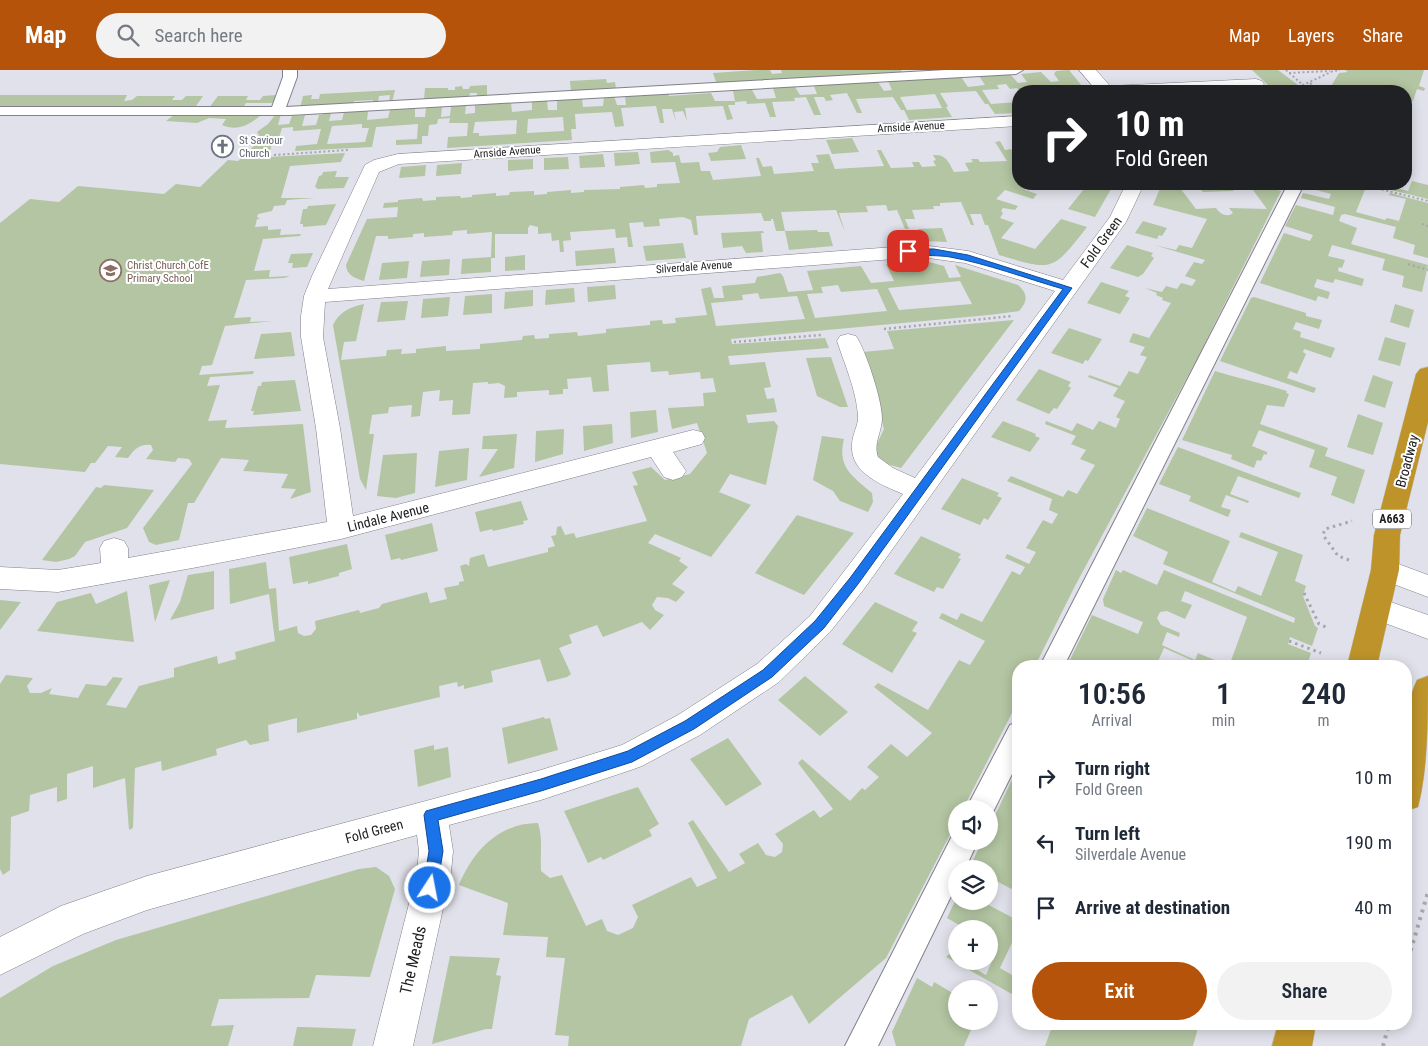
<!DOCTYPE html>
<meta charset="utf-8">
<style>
:root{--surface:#fff;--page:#f2f2f3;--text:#1f2937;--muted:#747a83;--accent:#b45309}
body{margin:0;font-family:"Roboto Condensed",sans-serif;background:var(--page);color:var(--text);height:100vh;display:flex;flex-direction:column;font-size:19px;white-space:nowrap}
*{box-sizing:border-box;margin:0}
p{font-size:16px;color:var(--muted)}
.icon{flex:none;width:28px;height:28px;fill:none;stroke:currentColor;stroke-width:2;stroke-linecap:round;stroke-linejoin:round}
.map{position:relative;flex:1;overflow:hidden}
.drawer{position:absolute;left:1012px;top:590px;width:400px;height:370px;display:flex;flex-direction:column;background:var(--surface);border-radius:20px;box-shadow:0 2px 12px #0003}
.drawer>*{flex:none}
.top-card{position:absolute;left:1012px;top:15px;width:400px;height:105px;border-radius:20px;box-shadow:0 2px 12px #0003;background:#202124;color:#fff;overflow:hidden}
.buttons{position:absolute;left:948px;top:730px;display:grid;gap:10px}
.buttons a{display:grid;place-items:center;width:50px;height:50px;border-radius:50%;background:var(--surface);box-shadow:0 2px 12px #0003;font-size:25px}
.pin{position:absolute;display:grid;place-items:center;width:42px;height:42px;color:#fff;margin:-21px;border-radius:10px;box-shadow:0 2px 8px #0006}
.me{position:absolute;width:55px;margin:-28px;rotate:11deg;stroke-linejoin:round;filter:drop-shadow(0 0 4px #0008)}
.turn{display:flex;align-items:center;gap:18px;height:105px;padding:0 20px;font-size:22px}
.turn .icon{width:65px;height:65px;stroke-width:2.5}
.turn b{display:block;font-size:35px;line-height:42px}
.eta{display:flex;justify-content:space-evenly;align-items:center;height:85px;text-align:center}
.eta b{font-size:30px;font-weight:600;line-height:35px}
.action{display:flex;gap:10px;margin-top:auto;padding:10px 20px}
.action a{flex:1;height:58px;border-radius:30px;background:var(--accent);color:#fff;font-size:20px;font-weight:600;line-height:58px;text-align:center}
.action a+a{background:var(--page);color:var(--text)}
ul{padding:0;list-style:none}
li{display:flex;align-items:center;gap:15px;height:65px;padding:0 20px}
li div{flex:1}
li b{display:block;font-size:19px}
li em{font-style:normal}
header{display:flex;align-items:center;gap:30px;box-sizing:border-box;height:70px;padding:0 25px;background:var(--accent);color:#fff}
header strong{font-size:24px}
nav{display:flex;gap:28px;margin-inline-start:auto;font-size:18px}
.search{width:350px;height:45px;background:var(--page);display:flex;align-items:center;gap:12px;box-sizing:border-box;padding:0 18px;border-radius:28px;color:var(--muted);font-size:19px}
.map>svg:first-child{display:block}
.green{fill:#b3c5a2;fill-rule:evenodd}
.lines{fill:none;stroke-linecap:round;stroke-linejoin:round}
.lane-casing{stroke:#808089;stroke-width:2}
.street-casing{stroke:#808089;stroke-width:1}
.highway-casing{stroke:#c0c0c1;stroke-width:1}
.path-far3{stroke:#a6a6ad;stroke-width:2;stroke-dasharray:2 2.5;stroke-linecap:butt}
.path-far2{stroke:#a6a6ad;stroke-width:2.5;stroke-dasharray:2 3;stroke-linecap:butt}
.path-far1{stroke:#a6a6ad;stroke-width:3;stroke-dasharray:2.5 4;stroke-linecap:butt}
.path{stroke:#a6a6ad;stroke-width:4;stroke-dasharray:3 5;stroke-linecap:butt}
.lane{fill:#fff;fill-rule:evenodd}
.street{fill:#fff;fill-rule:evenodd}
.highway{fill:#be942a;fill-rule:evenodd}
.route{fill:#1a73e8;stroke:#114b97}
.labels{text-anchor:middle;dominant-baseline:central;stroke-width:4;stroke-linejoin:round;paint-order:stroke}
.far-street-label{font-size:11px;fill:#1e1e21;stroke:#fff}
.far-worship-label{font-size:11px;fill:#5b616d;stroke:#fff;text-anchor:start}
.far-education-label{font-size:11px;fill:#785e54;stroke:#fff;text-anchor:start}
.shield{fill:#fff;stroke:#626264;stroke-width:1}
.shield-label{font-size:12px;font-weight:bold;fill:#1e1e21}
.street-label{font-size:14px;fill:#1e1e21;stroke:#fff}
.near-street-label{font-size:16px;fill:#1e1e21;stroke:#fff}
</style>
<header>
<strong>Map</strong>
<div class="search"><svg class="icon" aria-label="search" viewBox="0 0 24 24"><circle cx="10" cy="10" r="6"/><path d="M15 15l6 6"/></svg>Search here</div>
<nav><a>Map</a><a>Layers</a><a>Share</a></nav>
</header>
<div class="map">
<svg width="1428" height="976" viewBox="0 0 1428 976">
<rect width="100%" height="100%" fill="#e1e1eb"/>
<!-- green -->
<path class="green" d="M757,0H770L772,4L782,3L781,0H901L902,2L901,5L717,15L713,3Z
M1069,0L1086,21H1063L1058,16L1024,17L1026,21H1019L1017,18L1010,19L1006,14L997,15L999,19L982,20L991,34L1019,32V43L995,44L988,34H985L976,21L940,23L948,36L946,37L952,47L909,50L904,40H901L893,27L856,29L862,43H857L847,23L830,25L833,30L826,31L824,27H814L821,45H814L806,27L794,28L795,31L772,32L776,47H770L765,33L747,34L746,31L735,32V35H728L733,49L727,50L723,36L685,38L687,51L683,41L674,42L676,52L672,39H662L664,53H660L656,36L621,38L624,56L615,57L612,42L575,44L576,59H571L572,70L447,78L448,67L467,66L468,53H449L450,48L438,49L437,54L429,55L428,66H422V74L396,75V70L417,69L418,54L376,57L372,77L295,81L296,76L317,74L321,59L293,61V57L282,58L277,74H272L268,87L345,83L341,92L290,96L281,128H315L287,130L285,135L274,136L272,141L258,144L257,147L260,149H257L255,157L268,156V160L281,159L280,165L301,164L300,166L263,169L254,201L270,200L269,207L290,206L284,208L246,210L234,248L251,247L250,252L273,251L225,256L212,295L202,296L199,305L254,301L253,304L210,307L207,316L220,315L208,351L227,350L225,358L303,354L311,422L290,429L296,419L281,418L288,404L243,401L249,390L221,388L194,433H188L179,470L156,475L149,472L143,458L192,394L189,389L178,388L175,392L146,389L153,380L151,375C139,374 135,379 128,388L115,387L122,377L108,376L95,393H91L85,402L0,394V153L30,129L59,132L78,116L164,124L176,114L200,117L228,90L238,91L261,69L257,62L268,54L276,44H281L278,55L289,54L292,46L305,45L302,56L316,55L319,45L331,43L329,51L342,50L344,42L367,41L368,42L367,50L388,48L390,40L415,38V47H425L426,38L442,37L441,47L450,46L451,36L466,35L465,44L475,43V35L511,33L512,42L532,40V32L547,31L548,40H557V30L582,28L583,37L603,36L604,27L614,26L617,35H626L625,26L668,23L669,26L711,23L715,31H735L733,21L752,20L757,29L776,28L773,18L795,17L800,25L817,24L814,16L878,12L884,21L892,20L888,11L961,7L968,17L985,15L979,6L1010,4L1018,13L1027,12L1021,4L1041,2L1051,12L1059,11L1054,4L1056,1ZM935,24L942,38L907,40L900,27ZM563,47L564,61L527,63L528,49ZM517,50L516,64L479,66V63H473L475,52ZM362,54V58H369L365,72L327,74L332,56Z
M1252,0H1278L1298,15L1269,16Z
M1345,0H1424L1419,16L1425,18L1424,21L1417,19L1413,31H1408L1406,35V21H1311L1320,18H1330L1339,3L1348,2Z
M606,9L607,13L615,12L616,19L571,22L570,11Z
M487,15V27H477V23H470L469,28L424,30L425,18H448V20H455V17L462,16L463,19H469L470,16Z
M395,20L392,32H389L390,25L379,26L378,33L373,34V30L354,31L353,35L300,38L303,26L312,25L311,29H319L320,24Z
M0,25H127L124,31L132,30L137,26H175L172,30H182L186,26H203L194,39H0Z
M277,25L273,33H246L242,39H208L218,26H248L246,30H260L263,26Z
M175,44H262C251,54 238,62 222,55L226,49L209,48L197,53L166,51Z
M852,68L859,82L832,84L826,70Z
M1000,71L1005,80L1011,79L1015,86H1019V114H1029L1025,120L1037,124L1033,129L1005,120L996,129L1018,136L1015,140L1003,138L1001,141L1003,143L1000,148L1014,153L1001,168L1035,179L1061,149L1087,157C1052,202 1053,201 999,185L988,155H985L981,144H970L974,155H971L961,132L940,133V136H933L934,139L912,140L915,149H905L909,159H905L897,140L888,141L886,135L866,136L868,142L839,143L845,162L836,140L781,142L785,161L817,160L818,162H829L833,176L789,180L785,161H776L773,149H771V151H764L761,143L696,146L698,165H694L691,150L683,147L659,149L660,156L644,157L643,152L629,153L633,177H628L627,167L616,168L615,159L570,162L571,170L563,171L564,182H560L559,170L552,171L551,163L538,164V157L530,155L528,158V164H495V188H491V202L461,204L462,189L491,187L492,162L467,164V160L453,161L452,165L424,167V163L413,164V167L388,169V166H376L364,211C355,208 347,206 346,195L367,149L397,147L398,137L383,138L384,133L398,132V130L422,128L423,131L436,130V127L460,126L461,128L472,127V125L496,123V126L509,125L510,122L534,121V125L547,124V122L571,120V123L584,122V120L620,119V117L644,115L645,118L657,117V114L680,113L675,92L651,93L650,82L668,80L673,83V86L679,85L681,93L699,92L701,101H710L713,110L761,106L756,88H759L763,97L772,96L774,104L814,101L811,93H819L816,85L829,84L835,99L884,96L877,80H881L891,98L914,97L912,92H919L922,97L936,96L933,91L936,90L933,85C946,84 948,91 954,102L969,101L965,93L973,92L971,89H978L980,92L1007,91L995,72Z
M741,75L746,89L711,91L708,83L717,82L720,77Z
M638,82L640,94L615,96L614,83Z
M603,84L605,97L580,98L579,86Z
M568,87L569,99L544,100V88Z
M533,89V99L508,101V90Z
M462,93L461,104L436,106L437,95Z
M426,95L425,106L399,108L401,97Z
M337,101L335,107H349L344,118L317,119V118L315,117L319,106L322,105L323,102Z
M1412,111L1428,115V129L1367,114H1380L1408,121Z
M1088,114L1111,119L1095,147L1068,139Z
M1162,114H1177L1196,139L1216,138C1220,144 1227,148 1233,143L1229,138L1267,139L1253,120L1244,114H1253L1281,121L1198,287L1075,516L1035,596H1019V629L963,739H956V753L886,888L809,954L792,925L749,949L741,976H568L569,966L555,965L565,888L546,887L548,867L503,865L508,833L459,815C473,781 499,753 538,753C543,767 540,785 541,801L550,808L562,805L586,856L602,849L607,861L618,865L633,858L638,847L632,835L691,807L697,817L717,808L688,753L693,750L729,802L745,793L739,784L758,773L766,785L775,787L782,782L783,774L775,764L814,740L820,748L833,739L798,693L802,689L850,731L862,718L865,720L879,707L867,697L891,674L907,687L932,663L874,617L878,613L928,640L959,590L970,595L985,571L939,548L942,543L957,550L961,543L982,552L1012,501L1020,505L1025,497L1005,488L1007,484L1029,494L1036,482L1026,478L1043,450L1052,454L1058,444L1049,440L1052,429L1007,411L1011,406L1063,427L1068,420L1077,424L1095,395L1080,389L1086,380L1071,374L1076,366L1045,354L1046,351L1072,361L1077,353L1093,360L1099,351L1116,358L1120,349L1116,347L1125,331L1113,326L1118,318L1088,307L1089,305L1120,316L1129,301L1138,304L1147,287L1140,285L1145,277L1129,272L1133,263L1149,268L1171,233L1162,230L1163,228L1156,225L1157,223L1145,218L1162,222L1166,216L1177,219L1181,213L1192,216L1196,210L1185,206L1194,192L1202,194L1205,190L1154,175L1176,180L1179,175L1192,178L1207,149L1153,135Z
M1190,114H1230L1234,120L1233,121L1203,122L1201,120H1194Z
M1307,114H1353L1366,117L1356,142L1385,150L1387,148L1399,151L1406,129L1389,125L1390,123L1428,133V188L1413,184L1415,175L1393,168L1396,157L1345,144L1341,145L1339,151L1357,158L1351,174L1428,195L1422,222L1402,217L1404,206L1382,200L1385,189L1332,175L1328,186L1345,190L1342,198L1339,197L1338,201L1364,209L1362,216L1335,209L1333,213L1317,209L1314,217L1330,222L1328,229L1318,226L1316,231L1260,213L1284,163L1310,171L1313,165L1285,156L1296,135L1333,145L1335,137L1301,128L1303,123L1329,129L1331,124L1305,117Z
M336,134L326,155L303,157V154H300L303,139H307L308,136Z
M1143,151L1167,158L1162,166L1159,165L1157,169L1135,163Z
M942,158L947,172L923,171L918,159Z
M763,161L764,163H761L763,182L746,183L742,176L723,178L721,163Z
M683,173L686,188L646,191L643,176Z
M1127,175L1153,183L1151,186L1154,188L1143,204L1138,207L1110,198Z
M614,178L616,193L576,196L575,181Z
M313,183L307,197L292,198L293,193H288L291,184Z
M525,185V200L505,201V187Z
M450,189L449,205L420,207L422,191Z
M409,191L407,208L379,210L382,193Z
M929,192L944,196L949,208L961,207L955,195L1018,215C1028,224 1028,231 1019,241L989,245L731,269L732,274L825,268L829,278L728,286L730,295L765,292L771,317L764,318L767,329L774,328L777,342L746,345L748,353L774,351L778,356L766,415L730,404L719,422L751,435L711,487L655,464L648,473L681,488L679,491L688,497L672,514L685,522L676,532L668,528L657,527L652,535L655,540L664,545L650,560L642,552L603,567L597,555L569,565L572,573L559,578L571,604L567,607L547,612L540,589L491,601L493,612L464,619V615L458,617L457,612L439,616L440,627L360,646L357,642V649L297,663V648L268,655L269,671L250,675L246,670L216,679L217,685L162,701L161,691L135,698L133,758L129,760L125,708L93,718V696L67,704V729L57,732V717L30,725L29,741L11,747L10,800L3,805L0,799V614L6,605L33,608L27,616L30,623H41L52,618L49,624L78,628L86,614L106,616L113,607L123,608L106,635L126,638L139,616L174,607V598L217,586L218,594L236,589L235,582L275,571L269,524L230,534L229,499L266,492L269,519L276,518L279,561L297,556L298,563L304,566L311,565L316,559L315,551L359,540L360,543L379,538L382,534L427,522L430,533L447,529L444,518L459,515V512L464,511L460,496L466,494L469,496L470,488L484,484L488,497L548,482V478L555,476L551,466L556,465L557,457L561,456L565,465L574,463L576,468L647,451L633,416L638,415L632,402L651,397L665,410L690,404L707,383L697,353L672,359L668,338L704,336L703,323L716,322L713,308L701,309L700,302L669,305L668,301L651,302L650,292L607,295L609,321L593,322L591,307L567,309L568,319H563V324L549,325V320L517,322V327L504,328L505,316L499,313L488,314V312L473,313L470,344L452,345L453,330L439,331L440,320L423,322L420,346L411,347L412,335L389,337L388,343L372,345L369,364H374L366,420L360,409L333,255C339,242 350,237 364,234L356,271L344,272L341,290L386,286L387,280L402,279L401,284L416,283V279L446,276V281L480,279V274L522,270L523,266L534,265L535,269L549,268V264L577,262L578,266L606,263V259L650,255V251L662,250L663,254L676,253L675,248L707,245L701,219L711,217L714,228H724L722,216L755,213L757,207L780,203L783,206L788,222L813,220L807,201L861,196L871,213L894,211L886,194ZM960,211L972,234L899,240L888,218ZM838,215L841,222L877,219L887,241L815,248L807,224L823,223L821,217ZM758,223L760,229L797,226L805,249L716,256L711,233L743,230L742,225Z
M1101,212L1129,221L1125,226L1130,228L1120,244L1087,233Z
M615,215L616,229L588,232L587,217Z
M574,218L575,232L545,235L546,220Z
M533,220V236L504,239L505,222Z
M492,224V243L463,245L465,226Z
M450,227L448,246L421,248L423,229Z
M1254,227L1306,243V246L1322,250L1319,259L1296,252L1293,259L1301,262L1300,267L1335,278L1331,288L1304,279L1303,282L1306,284L1297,304L1290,301L1287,308L1316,318L1314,323L1220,291L1251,228Z
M408,231L405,250L377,252L381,232Z
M1395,234L1414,240L1409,258L1390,252Z
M1014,250L901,398L887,394L876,388V376L884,359L863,282L894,279L887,261Z
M1069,258L1102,269L1088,291L1085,290L1083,294L1051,283Z
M291,262L295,286L254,289L261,264Z
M1385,267L1406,273L1400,296L1378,290Z
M831,287L848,337H840L817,326L806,288Z
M1039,299L1071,312L1068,316L1071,318L1057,339L1054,338L1049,344L1016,330Z
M1215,301C1239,309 1263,313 1287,321L1286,323L1289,324L1284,337L1267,335L1260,354L1328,378L1325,386L1365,400L1354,434L1331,425L1337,407L1309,397L1315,380L1259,360L1252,376L1267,382V385L1264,384L1261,391L1257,390L1254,398L1231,389L1232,385L1182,370Z
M1373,305L1393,312L1385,338L1364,331Z
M295,310L301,341L253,345L254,341H251L258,316H261L262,312Z
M656,340L658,362L631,368L630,342Z
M1358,344L1383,353L1373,385L1347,377Z
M1003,351L1036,364L1035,366L1040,368L1030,382L991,367Z
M612,354L613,373L584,381L583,356Z
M564,359L563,384L535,392L536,361Z
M517,364L514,398L479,407L498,379H482L483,366Z
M822,366L844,369C837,397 852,406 872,423L873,432L868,442L840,431L833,421L813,410Z
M1178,377L1301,423L1299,428L1238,406L1230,424L1249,431L1248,433L1226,425L1221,437L1231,440L1228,447L1189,431L1191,426L1159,414Z
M469,378L467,410L435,417L439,381Z
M417,383L415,423L396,428L377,426L383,385Z
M962,408L999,423L997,426L1002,428L988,450L984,448L980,455L941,439Z
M104,415L154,420L127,458L85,472L75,486L69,489L56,492L42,490L96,417L101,418Z
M521,431L528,450L523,451L524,454L493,461L492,459L480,462L475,442Z
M1147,438L1230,471L1212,512L1235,522L1238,516L1261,526L1278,482L1239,467L1241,462L1303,485L1295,511L1306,516L1303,526L1315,556L1318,558L1312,576L1290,567L1288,574L1311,583L1307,596H1205L1164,578L1156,596H1067L1092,545L1138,564L1143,552L1104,536L1103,529L1116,500L1121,503L1123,500L1157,515L1164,500L1294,553L1295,548L1163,494L1168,482L1133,466ZM1185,521L1247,547L1229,596L1198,583L1195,590L1162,575L1167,562L1179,567L1180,563L1161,555L1157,548L1160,542L1167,541L1185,549L1192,535L1181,531Z
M797,445L854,463L804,525L755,503Z
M432,453L438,481L401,490L400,488L391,490L385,465Z
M921,466L961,484L958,488L961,489L943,519L937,517L934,522L894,504Z
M347,474L352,499L339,503V506L308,514V511L293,514L289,487Z
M214,501V539L170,550L180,532L188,505Z
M170,510L155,552L149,515Z
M127,521L134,572L37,561L57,532L91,523L96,534Z
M0,530L21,532L0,560Z
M875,532L918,552L912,561L917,563L892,603L842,574Z
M805,606L848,642L820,666L778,630Z
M544,647L545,649L550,648L558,680L508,694L502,658Z
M728,668L762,714L726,736L690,689Z
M434,675V680L448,677L451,707L418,717L414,680Z
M1019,695V734L1016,739L1019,741V823L989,807V799L970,797L982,771H989V758Z
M638,717L659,754L649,760L652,766L603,790L601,787L588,793L564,741Z
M376,797L389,806L395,819L370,907L316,905L309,928L219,929L211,956L234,955L228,976H0V928L53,896L116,870L359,799Z
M956,829V831H981L1019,851V858L1000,898L1019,909V928L946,887L949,884L956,888V891H962L986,905L996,882L989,878V859H960L961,856L947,848Z
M450,886L500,888L496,905L501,906L492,959H486L432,974Z
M917,908L932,917L934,912L956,925V951H975L964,976H896L892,962Z
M1053,954H1199L1193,976H1045Z
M297,957H302L356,959L352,976H293Z"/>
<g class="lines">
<defs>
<path id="lane" d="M283,0H297V7L286,37L946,0H1023L1016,4L290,45H0V37H272L283,7Z
M1288,114H1304L1064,596H1040Z
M1019,652V690L990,748L989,739H966L1010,655Z
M956,761V771H978L965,799H956V816L878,976H845L954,762Z"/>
<path id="street" d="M1079,0H1096L1110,16L1256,9L1262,11L1264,14L1262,17L1256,19L1218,21H1097Z
M1019,46V56L399,94L379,102L328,219L921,175L968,181L1063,210L1110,147L1126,114H1144L1126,152L864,519L830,562L779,612L700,665L642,696L631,700L541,730L449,755L453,781L451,802L413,976H373L417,802L419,781L417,765L147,840L83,864L0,905V867L61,836L147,806L541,700L622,675L678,645L757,594L810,546L903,424C882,415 850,403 852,375C852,364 859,355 858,345C856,320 845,295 837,271L840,266L848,264L856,266C866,281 882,330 882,348C882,362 873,373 878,387L893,398L915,408L1055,221L965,193L921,187L325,232L323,267L340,358L353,446L693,360L702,362L705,368L702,374L673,382L686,401L682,407L673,410L664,407L651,387L341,469L198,497L58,522L0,519V497L58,500L101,493L100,478L104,471L114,468L124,471L128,478V488L327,452L316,358L301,267V246L304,226L312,206L365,95L374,90L398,84Z
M1385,489L1428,505V527L1375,507L1371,500L1375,493Z
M1376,527L1428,545V569L1366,546L1362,538L1366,530Z"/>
<path id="highway" d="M1428,297V352L1400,465L1399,500L1377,596H1347L1371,500L1374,465L1416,304L1420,299Z
M1428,606C1428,647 1428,699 1418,737L1406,741C1406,701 1399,647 1417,610Z
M1278,954H1316L1312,976H1272Z"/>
</defs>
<!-- lane casing -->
<use href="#lane" class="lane-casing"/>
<!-- street casing -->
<use href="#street" class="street-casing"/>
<!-- highway casing -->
<use href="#highway" class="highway-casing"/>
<!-- path-far3 -->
<path class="path-far3" d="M1286,0L1303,15
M1289,3L1330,1
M1280,17L1301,16L1333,1L1340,0
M1307,21L1315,18L1309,12
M274,85L348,80
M1360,114L1428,131
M1422,154L1428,156"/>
<!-- path-far2 -->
<path class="path-far2" d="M1408,194L1428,200
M884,259L1012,246
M734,272L821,265"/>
<!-- path-far1 -->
<path class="path-far1" d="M1349,490L1338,486L1323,465L1325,459L1352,451
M1304,523L1319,554L1328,558
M1289,571L1321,583"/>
<!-- path -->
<path class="path" d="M1406,896L1428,822
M1383,976L1389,954"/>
<!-- lane -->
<use href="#lane" class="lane"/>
<!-- street -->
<use href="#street" class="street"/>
<!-- highway -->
<use href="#highway" class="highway"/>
</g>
<!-- route -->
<path class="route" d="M905,179H934L968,185L1072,218L858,514L824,558L772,607L694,659L632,692L541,721L438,750L443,781L437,818L435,823L430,825L425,823L423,818L429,781L424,745L426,741L541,709L628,681L685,651L763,600L815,551L850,508L1063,219C1025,208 988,194 950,187C939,185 911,186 904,181Z"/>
<!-- icons -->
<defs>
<symbol id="church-ring" viewBox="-11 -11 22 22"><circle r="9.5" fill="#fff" stroke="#6b7280" stroke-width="1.5"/><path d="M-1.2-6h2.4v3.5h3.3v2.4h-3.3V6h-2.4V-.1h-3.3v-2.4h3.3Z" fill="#6b7280"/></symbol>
<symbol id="school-ring" viewBox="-11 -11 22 22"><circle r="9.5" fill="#fff" stroke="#8d6e63" stroke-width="1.5"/><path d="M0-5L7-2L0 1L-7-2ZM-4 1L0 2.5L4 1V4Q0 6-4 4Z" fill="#8d6e63"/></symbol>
</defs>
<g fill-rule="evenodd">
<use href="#church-ring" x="210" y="64" width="25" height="25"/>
<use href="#school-ring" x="98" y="188" width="25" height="25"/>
</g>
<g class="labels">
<!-- far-street labels -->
<g class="far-street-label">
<text transform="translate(911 57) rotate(-3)">Arnside Avenue</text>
<text transform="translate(507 82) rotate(-4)">Arnside Avenue</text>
<text transform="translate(694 197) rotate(-4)">Silverdale Avenue</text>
</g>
<!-- far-worship labels -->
<g class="far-worship-label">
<text x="239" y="70">St Saviour<tspan x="239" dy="13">Church</tspan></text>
</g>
<!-- far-education labels -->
<g class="far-education-label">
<text x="127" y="195">Christ Church CofE<tspan x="127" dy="13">Primary School</tspan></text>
</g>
<!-- shield labels -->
<rect class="shield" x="1373" y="439.5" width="38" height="19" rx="4"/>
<g class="shield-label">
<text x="1392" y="449">A663</text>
</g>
<!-- street labels -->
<g class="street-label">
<text transform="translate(1101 172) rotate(-54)">Fold Green</text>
<text transform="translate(1407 391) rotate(-75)">Broadway</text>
<text transform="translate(388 447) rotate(-14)">Lindale Avenue</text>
<text transform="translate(374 761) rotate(-15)">Fold Green</text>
</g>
<!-- near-street labels -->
<g class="near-street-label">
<text transform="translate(413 890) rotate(-77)">The Meads</text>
</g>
</g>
</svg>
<div class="buttons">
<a><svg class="icon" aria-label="sound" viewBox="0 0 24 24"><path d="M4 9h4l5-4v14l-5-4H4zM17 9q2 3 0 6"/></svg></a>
<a><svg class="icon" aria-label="layers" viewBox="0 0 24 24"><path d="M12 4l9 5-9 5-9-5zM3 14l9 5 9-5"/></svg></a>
<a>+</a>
<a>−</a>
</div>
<div class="pin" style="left:908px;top:181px;background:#d93025"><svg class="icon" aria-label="arrive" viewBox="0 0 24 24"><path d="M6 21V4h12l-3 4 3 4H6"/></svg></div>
<svg class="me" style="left:430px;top:818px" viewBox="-20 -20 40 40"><circle r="17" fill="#1a73e8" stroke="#fff" stroke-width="3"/><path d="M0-11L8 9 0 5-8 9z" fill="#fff"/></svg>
<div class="top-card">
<div class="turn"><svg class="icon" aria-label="right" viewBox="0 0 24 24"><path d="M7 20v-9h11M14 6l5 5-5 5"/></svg><div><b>10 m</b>Fold Green</div></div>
</div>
<section class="drawer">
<div class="eta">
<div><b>10:56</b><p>Arrival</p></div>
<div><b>1</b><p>min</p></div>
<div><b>240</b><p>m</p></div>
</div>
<ul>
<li><svg class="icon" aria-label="right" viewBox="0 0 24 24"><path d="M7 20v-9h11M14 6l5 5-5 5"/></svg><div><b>Turn right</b><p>Fold Green</p></div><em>10 m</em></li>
<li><svg class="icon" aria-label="left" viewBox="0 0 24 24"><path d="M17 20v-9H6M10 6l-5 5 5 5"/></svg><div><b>Turn left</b><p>Silverdale Avenue</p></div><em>190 m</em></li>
<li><svg class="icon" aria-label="arrive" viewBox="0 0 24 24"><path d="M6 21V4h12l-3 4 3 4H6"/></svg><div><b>Arrive at destination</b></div><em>40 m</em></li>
</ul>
<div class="action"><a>Exit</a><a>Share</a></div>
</section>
</div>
